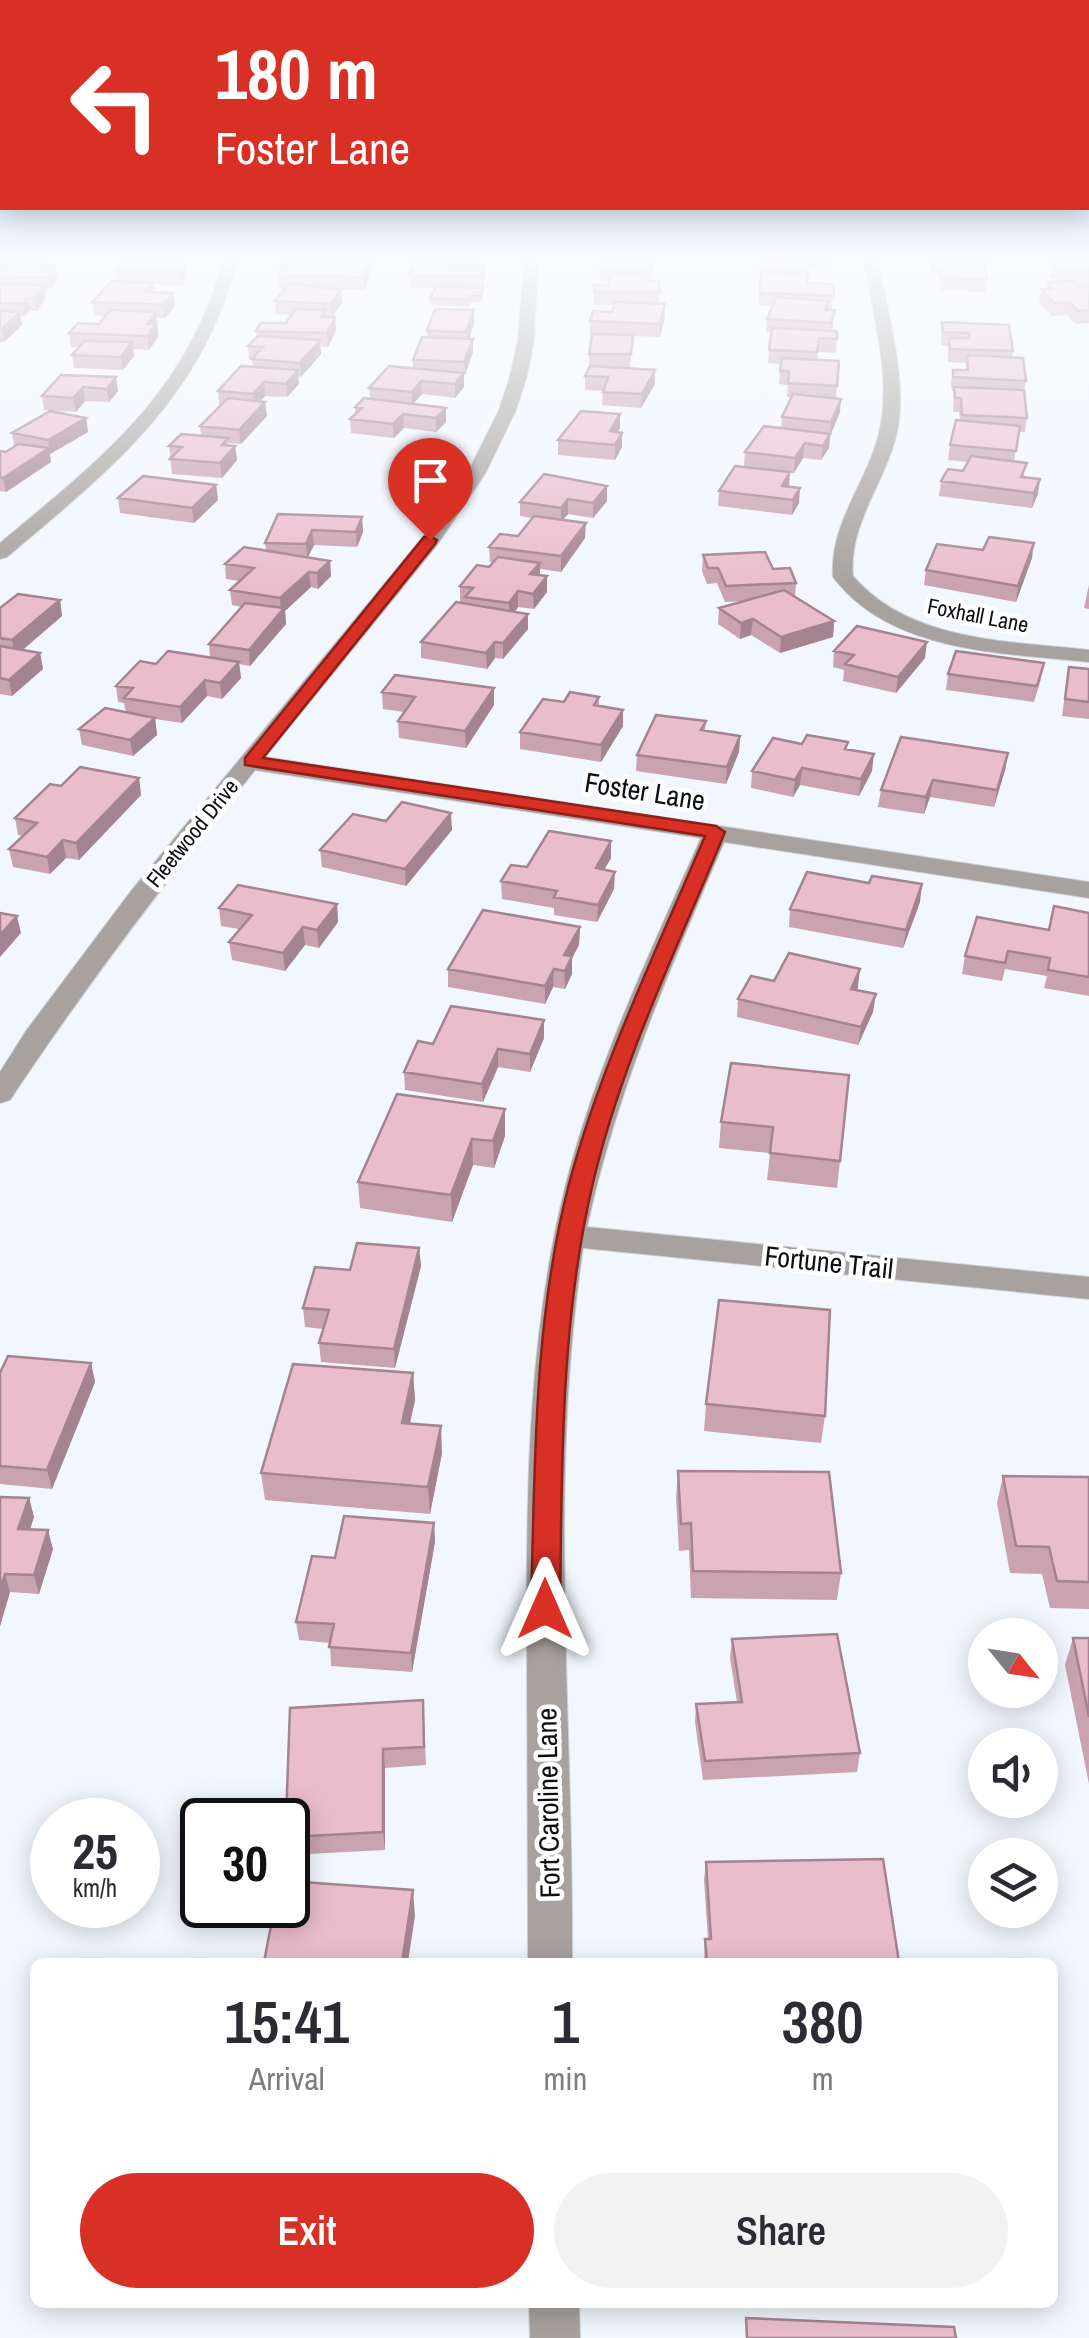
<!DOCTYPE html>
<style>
:root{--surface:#fff;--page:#f2f2f3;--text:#2b2b33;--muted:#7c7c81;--accent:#d93025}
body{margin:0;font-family:"Archivo Narrow",sans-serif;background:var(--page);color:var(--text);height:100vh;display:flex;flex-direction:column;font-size:38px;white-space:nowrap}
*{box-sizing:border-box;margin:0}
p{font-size:32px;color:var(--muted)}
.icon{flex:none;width:55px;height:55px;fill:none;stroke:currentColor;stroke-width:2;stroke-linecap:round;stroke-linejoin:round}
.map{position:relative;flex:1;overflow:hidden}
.panel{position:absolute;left:30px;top:1958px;width:1028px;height:350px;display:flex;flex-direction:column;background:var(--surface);border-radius:15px;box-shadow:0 5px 25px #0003}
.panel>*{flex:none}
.banner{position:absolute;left:0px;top:0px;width:1090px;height:210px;box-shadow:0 5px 25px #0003;background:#d93025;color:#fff;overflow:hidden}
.needle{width:65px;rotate:120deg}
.controls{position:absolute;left:968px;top:1618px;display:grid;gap:20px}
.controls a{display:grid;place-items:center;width:90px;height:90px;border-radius:50%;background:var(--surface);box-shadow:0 5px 25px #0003;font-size:50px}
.speed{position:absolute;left:30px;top:1798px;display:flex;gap:20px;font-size:50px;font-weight:700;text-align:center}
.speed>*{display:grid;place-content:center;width:130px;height:130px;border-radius:50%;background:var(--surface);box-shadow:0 5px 25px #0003;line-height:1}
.speed small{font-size:25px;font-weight:400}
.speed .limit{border:5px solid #111;border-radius:15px;background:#fff;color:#111}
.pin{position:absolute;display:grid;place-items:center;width:85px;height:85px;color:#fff;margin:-102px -42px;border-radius:50% 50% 50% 0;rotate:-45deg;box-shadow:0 0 10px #0007}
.pin .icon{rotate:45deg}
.me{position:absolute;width:110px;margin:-55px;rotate:0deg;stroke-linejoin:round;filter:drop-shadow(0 0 8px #0008)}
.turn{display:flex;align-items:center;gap:35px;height:210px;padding:0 50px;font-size:45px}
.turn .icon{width:130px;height:130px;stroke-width:2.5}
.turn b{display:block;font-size:70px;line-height:85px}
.eta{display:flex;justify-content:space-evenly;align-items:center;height:170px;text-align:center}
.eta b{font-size:60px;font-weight:600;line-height:70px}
.cta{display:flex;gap:20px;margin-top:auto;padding:20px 50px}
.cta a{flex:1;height:115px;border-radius:60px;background:var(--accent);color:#fff;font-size:40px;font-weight:600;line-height:115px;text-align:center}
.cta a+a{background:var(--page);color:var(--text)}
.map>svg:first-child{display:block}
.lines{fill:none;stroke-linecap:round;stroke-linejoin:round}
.minor-casing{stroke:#cdd2d7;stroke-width:2}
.minor{fill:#a7a29f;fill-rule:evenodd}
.wall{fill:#c9a3b0}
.shaded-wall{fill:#a48490}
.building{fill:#eabdcd;stroke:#a48490;stroke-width:2.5}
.route{fill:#d93025;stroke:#8d1f18;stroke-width:2.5}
.labels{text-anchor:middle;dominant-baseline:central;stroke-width:9;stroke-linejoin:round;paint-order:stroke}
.far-street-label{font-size:22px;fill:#0c0f12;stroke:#fff}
.street-label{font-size:28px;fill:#0c0f12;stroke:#fff}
</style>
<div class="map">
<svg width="1089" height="2338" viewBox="0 0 1089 2338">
<rect width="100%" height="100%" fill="#f2f7fd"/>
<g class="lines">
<defs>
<path id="minor" d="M223,260H237C203,398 111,469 7,557L0,559V543C101,459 188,393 223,260Z
M524,260H538L534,340L527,376L516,410L485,474L437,545L265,757L1089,882V898L724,842C670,968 616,1092 587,1227L1089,1277V1299L583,1248C547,1485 574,1724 572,1962H528C528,1853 527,1745 527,1636C526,1484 529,1331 566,1184C597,1063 651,951 701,838L255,770C169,877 86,985 10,1100L0,1103V1072L26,1031L131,891L423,537L467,474L499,410L510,376L518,340Z
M864,260H878C887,312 905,368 899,421C892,476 848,519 853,576C909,642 1009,641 1089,650V662C1003,653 890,653 833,577C829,519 873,477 881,422C890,369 872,312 864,260Z
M529,2302H579L580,2338H530Z"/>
</defs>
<!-- minor casing -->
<use href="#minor" class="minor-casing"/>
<!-- minor -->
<use href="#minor" class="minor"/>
</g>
<!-- wall -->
<path class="wall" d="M0,260H47L48,265L57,278L51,289L45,290L46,297L37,311H29L25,316H20L22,325L4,342H0Z
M121,260H179L186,276L182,286L154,284L155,292L173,293L175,306L165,318H157L158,337L149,350L133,349L134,356L123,370L74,368L72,355L79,347H71L69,333L99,324L105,316L94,315L92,302L116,281L115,270Z
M282,260H371L372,269L365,290L332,289L342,303L332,317L336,330L328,347L320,346L321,354L301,377L298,376L299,384L287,397L265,396L260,401L265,402L267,416L241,444L228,443L229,445L235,446L237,460L222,478L172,474L169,446L201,435L200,426L221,405H219L218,391L253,367L252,360L249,359L248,346L257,337L256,331L286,323L291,315L276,314L275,301L285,289L279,288L278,276L284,264Z
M414,260H479L478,264H454V266H485L483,295L479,303H471L469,307L430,305V298L435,288H410L409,275Z
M598,260H642L653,269V281L660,292L659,303L665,304V317L660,337L633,336L630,368L655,370V384L641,408L602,405L603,391L585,390V376L589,367V354L592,335L590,334V321L612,312L614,305H594V285H609V282H601Z
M760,260H831L830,270L808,269L807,283L834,284L832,309L827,310L834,323L832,330L837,331L836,353L818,352L817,360L839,361L836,398L840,412L830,436L829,448L821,460L803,458L794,473L744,466L745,452L781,428L782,417L792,397H787L788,385L779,384L781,364L768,363L771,332H766L767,319L772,306H759L761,272L774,273L759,272Z
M930,260H1005L1004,262L984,261L987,279L985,292L941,290L939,273L930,272Z
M1089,260V323L1075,324L1067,315L1052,316L1039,302L1041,289H1045L1046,282H1066L1049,278L1051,265Z
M474,310V323L469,339L473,352L464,375V387L455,398L422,394L413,404L446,422L436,432L404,428L394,438L351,433L350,419L355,414V407L370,399L369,388L413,368V360L427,337V331Z
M942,322L1013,351L1012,357L1026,381L1024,391L1027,418L1025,432H1019L1014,461L1038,494L1032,508L939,496L941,481L963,471L968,462L948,460L950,445L960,421L959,412H953L954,391H952L951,383L953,370H966V363L948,362V346L941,345Z
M61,375L118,391L109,402L85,401L76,412L44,410L42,396Z
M86,418L88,432L50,454L51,462L6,492L0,491V451L6,452L14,446L12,433Z
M620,428L617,432L622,447L615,460L558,455V440Z
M544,474L607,501L593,518L568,514L563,520L585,538L561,572L540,569V575L547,576V592L534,609L518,607L515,612L528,614V629L503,659L495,658L487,669L421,658V642L465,604L460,602V586L489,567L493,563L490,562L489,547L518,536L532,518L520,516V502Z
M216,485L218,500L194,523L120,513L118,498Z
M789,487L799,503L792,515L718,506L719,491Z
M362,517L363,532L357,547L314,545L308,557L330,561L331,576L318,589L311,587L285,611L286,624L250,666L239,664L241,678L222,699L207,696L182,723L155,719L157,735L133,756L82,745L79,729L126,712L124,703L118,702L116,686L156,664L210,657L209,644L242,607L232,605L230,590L240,581L226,579L225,564L266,550L265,543Z
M703,555L773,569L796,583L795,597L834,621L833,637L780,653L751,635L740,639L718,624L719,608L745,601L725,602L717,583L707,584L702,571Z
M1032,558L1016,602L924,585L926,570Z
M1089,585V609L1084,608Z
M60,600L62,616L23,650L40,653L43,669L12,696L0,694V608Z
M834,651L925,658L896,693L843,681L844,670L833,667Z
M1069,667L1089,669V719L1062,716Z
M948,674L1041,679L1034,702L946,690Z
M382,692L494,705L466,748L399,738L398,721L404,712L383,709Z
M599,697V706L623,710V726L601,762L520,749V732L564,702Z
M706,721L705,731L740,736L739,752L726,784L636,771L637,755Z
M802,744L848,749L872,771L859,796L800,785L793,797L751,788L752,771Z
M1008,753L1005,770L994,807L930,797L924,814L878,807L881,790Z
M139,778L141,795L79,860L66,858L50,874L13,867L9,849L23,836L18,835L15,818L61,786Z
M386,821L452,830L406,886L322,867L320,850Z
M611,858L604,870L614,889L597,922L554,915V908L502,899L501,881L527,867Z
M920,902L903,948L789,927L790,909Z
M337,904L338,922L319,948L305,945L285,971L232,960L229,942L239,929L221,926L219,908Z
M1089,913V996L1044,988L1047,976L1005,969L1002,981L962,974L965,956L1049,930Z
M580,927L579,945L572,958V974L565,989L553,987L545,1004L448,987V969Z
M774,981L858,987L857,990L873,1012L858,1045L737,1017L738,999Z
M544,1038L530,1072L498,1067L483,1102L405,1090L404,1072L433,1044Z
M731,1063L840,1161L837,1188L767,1180L770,1153L719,1148L721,1122Z
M505,1109V1136L494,1168L473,1165L452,1222L360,1208L358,1182Z
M419,1248L421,1266L395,1368L321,1362L319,1343L324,1329L305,1327L303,1308L350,1270Z
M91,1363L95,1382L52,1489L0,1484V1373Z
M413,1373L415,1400L410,1423L442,1453L430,1514L265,1500L261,1473Z
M706,1404L825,1416L821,1443L704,1431Z
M678,1471L841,1573L837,1600L691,1598L689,1550L679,1551L676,1498Z
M1003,1476L1089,1477V1609L1050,1608L1042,1574L1010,1573L997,1503Z
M0,1497L29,1498L34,1517L30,1529L53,1549L39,1594L10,1592L0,1626Z
M434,1523L435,1542L412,1672L331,1666L330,1643L299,1640L296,1622L335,1558Z
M1073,1638H1089V1784L1065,1665Z
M732,1639L860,1753L857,1772L703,1780L695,1722L696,1704L737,1702L730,1658Z
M424,1719L426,1765L385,1768V1850L288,1855V1820Z
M706,1862L899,1962H704L705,1939H708L704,1880Z"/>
<!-- shaded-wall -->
<path class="shaded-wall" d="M370,260L372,269L365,290L364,277Z
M185,263L186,276L182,286L180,273Z
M55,265L57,278L51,289L49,277Z
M485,266L483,295L479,303V296L483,289V276Z
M44,285L46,297L37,311L35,298Z
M341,290L342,303L332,317L331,304Z
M173,293L175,306L165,318L163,305Z
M27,298L29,311L25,316L23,304Z
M665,304V317L660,337V324Z
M474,310V323L467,345L466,332Z
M20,312L22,325L4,342L2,329Z
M156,312L158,337L149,350L147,324Z
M335,317L336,330L328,347L327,333Z
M473,339V352L465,375L464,362Z
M320,340L321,354L301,377L300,363Z
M132,342L134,356L123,370L121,357Z
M298,370L299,384L287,397L286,384Z
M655,370V384L641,408L642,394Z
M464,373V387L455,398V384Z
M116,377L118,391L109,402L107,389Z
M421,381L422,394L412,405V392Z
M264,382L265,396L255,407L253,394Z
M83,387L85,401L76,412L73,398Z
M841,399L840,412L830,436L831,422Z
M265,402L267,416L241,444L239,430Z
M446,408V422L436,432V418Z
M403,414L404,428L394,438L393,424Z
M620,414V428L610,446V431Z
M86,418L88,432L50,454L48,440Z
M622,433V447L615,460V445Z
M830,434L829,448L821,460L823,446Z
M805,443L803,458L794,473L795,458Z
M235,446L237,460L222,478L220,463Z
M49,448L51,462L6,492L3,478Z
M790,472L789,487L781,501L782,486Z
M1040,479L1038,494L1032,508L1034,493Z
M216,485L218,500L194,523L192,508Z
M607,486V501L593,518V503Z
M800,488L799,503L792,515L793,500Z
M568,499V514L561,522V508Z
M362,517L363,532L357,547L356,532Z
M586,523L585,538L561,572V556Z
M312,530L314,545L307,559L306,544Z
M1034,543L1032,558L1016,602L1018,586Z
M330,561L331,576L318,589L317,573Z
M540,563V578L530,574Z
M309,572L311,587L285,611L286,624L250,666L249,650L281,612L280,598Z
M547,576V592L534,609L533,594Z
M518,591V607L509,619V603Z
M60,600L62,616L15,656L12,640Z
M528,614V629L503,659V643Z
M753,619L751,635L740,639L741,623Z
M834,621L833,637L780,653L781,637Z
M495,642V658L487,669L486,653Z
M927,642L925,658L896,693L898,677Z
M40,653L43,669L12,696L9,680Z
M239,662L241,678L222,699L220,683Z
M205,680L207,696L182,723L180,707Z
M494,688V705L466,748L465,731Z
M623,710V726L601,762V745Z
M155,718L157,735L133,756L130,740Z
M740,736L739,752L726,784L727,767Z
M1008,753L1005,770L994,807L997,790Z
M874,754L872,771L859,796L861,779Z
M802,768L800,785L793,797L795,780Z
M139,778L141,795L79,860L76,843Z
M933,780L930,797L924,814L926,797Z
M451,813L452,830L406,886L405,869Z
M63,840L66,858L50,874L47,857Z
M611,841V858L595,886L596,868Z
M615,872L614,889L597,922L598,905Z
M922,884L920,902L903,948L906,930Z
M337,904L338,922L319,948L317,930Z
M17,916L21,933L0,957V935Z
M303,927L305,945L285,971L283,953Z
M580,927L579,945L572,958V974L565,989L564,955Z
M554,969L553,987L545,1004V986Z
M860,969L858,987L849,1007L851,989Z
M876,994L873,1012L858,1045L861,1027Z
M544,1020V1038L530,1072V1054Z
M498,1049V1067L483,1102L482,1084Z
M505,1109V1136L494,1168L493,1141Z
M472,1139L473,1165L452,1222L451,1195Z
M419,1248L421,1266L395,1368L394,1349Z
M91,1363L95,1382L52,1489L47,1470Z
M413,1373L415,1400L404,1450L402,1423Z
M441,1426L442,1453L430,1514L428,1487Z
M29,1498L34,1517L24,1548L18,1529Z
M434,1523L435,1542L412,1672L411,1653Z
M48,1530L53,1549L39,1594L34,1575Z
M5,1574L10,1592L0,1626V1589Z
M383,1749L385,1768V1850L383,1832Z
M413,1890L415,1916L408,1962H402Z"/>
<!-- building -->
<path class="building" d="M0,260H45L42,265H55L49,277L0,278Z
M121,260H176L174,263H185L180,273L115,270Z
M286,260H370L364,277L278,276Z
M414,260H453L451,266H485L483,276L409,275Z
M600,260L652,261L653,269H602Z
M767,260H808L807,269L774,268L776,260Z
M932,260H984L987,279L942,278L941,260Z
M1062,260H1089V274L1051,265Z
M761,272L808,274L807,283L834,284V296L760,293Z
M609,275H648V281H659L660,292H594V285H609Z
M112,281L153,283L145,292L173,293L163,305L92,302Z
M1073,281L1078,286H1089V310L1078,311L1069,302L1054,303L1041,289H1052L1046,282Z
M290,283L341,290L331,304L275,301Z
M0,284L44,285L35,298H27L23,304L0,303Z
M436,286L483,288L479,296H471L469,300L430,298Z
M776,297L828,301L825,310H835L831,323L767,319Z
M615,302L665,304L660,324L590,321L593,311L612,312Z
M295,309L325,310L321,317H335L327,333L256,331L261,323H286Z
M435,309L474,310L466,332L427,331Z
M110,310L156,312L147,324H156L147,336L69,333L78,323L99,324Z
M0,311L20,312L2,329L0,328Z
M942,322L1009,325L1013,351L950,349L949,338H969V333L943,332Z
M772,328L837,331V339L819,338L817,352L769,350Z
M592,334L633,335L631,354H589Z
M258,336L320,340L300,363L252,359L263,347L248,346Z
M422,337L473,339L464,362L413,360Z
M84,341L132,342L121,357L72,355Z
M967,355L1023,358L1026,381L953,377V370H968Z
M782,358L839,361L837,386L788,383L789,371H780Z
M241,366L298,370L286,384L264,382L253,394L218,391Z
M389,366L464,373L455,384L421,381L412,392L369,388Z
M590,366L655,370L642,394L603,392L608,377L585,376Z
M61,375L116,377L107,389L83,387L73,398L42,396Z
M954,387L1024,390L1027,418L962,415L961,398H955Z
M793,394L841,399L831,422L782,417Z
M228,398L265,402L239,430L200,426Z
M364,398L446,408L436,418L403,414L393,424L350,419L362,408L355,407Z
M50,411L86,418L48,440L12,433Z
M581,411L620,414L610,431L622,433L615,445L558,440Z
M956,420L1020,426L1016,451L950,445Z
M764,426L830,434L823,446L805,443L795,458L745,452Z
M181,434L228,438L222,445L235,446L220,463L170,459L182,447L169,446Z
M18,444L49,448L3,478L0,477V451L6,452Z
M971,456L1027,463L1021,477L1040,479L1034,493L941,481L948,469L963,471Z
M735,466L790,472L782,486L800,488L793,500L719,491Z
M544,474L607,486L593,503L568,499L561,508L520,502Z
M143,476L216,485L192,508L118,498Z
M278,514L362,517L356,532L312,530L306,544L265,543Z
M534,516L586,523L561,556L489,547L500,534L518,536Z
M989,537L1034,543L1018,586L926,570L937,544L983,550Z
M244,547L330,561L317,573L309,572L280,598L230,590L254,568L225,564Z
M765,552L773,569L790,568L796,583L726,586L718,568H708L703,555Z
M498,557L540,563L530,574L547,576L533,594L518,591L509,603L465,597L473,588L460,586L477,565L489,567Z
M784,590L834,621L781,637L753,619L741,623L719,608Z
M18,594L60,600L12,640L0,638V608Z
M456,602L528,614L503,643L495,642L486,653L421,642Z
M245,603L284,608L249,650L209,644Z
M857,626L927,642L898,677L845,664L854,655L834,651Z
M0,646L40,653L9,680L0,678Z
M168,651L239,662L220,683L205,680L180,707L124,698L133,688L116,686L140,661L156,664Z
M956,651L1044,663L1037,686L948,674Z
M1069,667L1089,669V702L1065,699Z
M395,675L494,688L465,731L398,721L415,697L382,692Z
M570,692L599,697L594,705L623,710L601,745L520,732L543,699L564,702Z
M105,708L155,718L130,740L79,729Z
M656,715L706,721L701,730L740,736L727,767L637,755Z
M807,735L848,742L845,749L874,754L861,779L802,768L795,780L752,771L773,738L802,744Z
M901,737L1008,753L997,790L933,780L926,797L881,790Z
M80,767L139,778L76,843L63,840L47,857L9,849L37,823L15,818L50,784L61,786Z
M402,802L451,813L405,869L320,850L353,814L386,821Z
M549,831L611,841L596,868L615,872L598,905L554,897L557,891L501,881L511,865L527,867Z
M807,872L869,883L872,876L922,884L906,930L790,909Z
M238,885L337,904L317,930L303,927L283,953L229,942L252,915L219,908Z
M1054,906L1089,913V977L1048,970L1050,958L1008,951L1005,963L965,956L977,917L1049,930Z
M483,910L580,927L564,955L572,956L565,971L554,969L545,986L448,969Z
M0,913L17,916L0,935Z
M789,953L860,969L851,989L876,994L861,1027L738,999L751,976L774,981Z
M451,1006L544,1020L530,1054L498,1049L482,1084L404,1072L418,1041L433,1044Z
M731,1063L849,1075L840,1161L770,1153L773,1127L721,1122Z
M397,1094L505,1109L493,1141L472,1139L451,1195L358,1182Z
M357,1243L419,1248L394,1349L319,1343L329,1310L303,1308L315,1267L350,1270Z
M719,1300L830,1310L825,1416L706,1404Z
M8,1356L91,1363L47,1470L0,1466V1373Z
M293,1364L413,1373L402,1423L441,1426L428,1487L261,1473Z
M678,1471L829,1472L841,1573L693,1571L691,1523L681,1524Z
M1003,1476L1089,1477V1582L1057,1581L1049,1547L1016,1546Z
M0,1497L29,1498L18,1529L48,1530L34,1575L5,1574L0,1589Z
M344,1516L434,1523L411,1653L329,1647L334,1624L296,1622L312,1556L335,1558Z
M837,1634L860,1753L705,1761L696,1704L742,1702L732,1639Z
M1073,1638H1089V1717Z
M423,1700L424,1747L383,1749V1832L288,1837V1820H286L290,1708Z
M883,1859L899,1962H707L705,1939H711L706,1862Z
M288,1881L413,1890L402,1962H264L275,1905H288Z
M746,2318L954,2327L956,2338H747Z"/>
<!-- sky -->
<linearGradient id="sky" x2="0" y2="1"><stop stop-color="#7baad4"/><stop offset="0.44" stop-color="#f9fbfe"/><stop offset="1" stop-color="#f9fbfe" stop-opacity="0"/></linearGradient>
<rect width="1089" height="587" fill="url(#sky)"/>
<!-- route -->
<path class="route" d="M430,536L437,540L435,544L263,758L716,826L725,832C678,947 620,1064 592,1187C560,1326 562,1467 560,1609L555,1617L545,1620L535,1617L531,1609C535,1467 533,1323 569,1184C601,1064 657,950 705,836L245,765V758L424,537Z"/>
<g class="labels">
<!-- far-street labels -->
<g class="far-street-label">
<text transform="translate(978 615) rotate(11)">Foxhall Lane</text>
<text transform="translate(192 833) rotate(-51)">Fleetwood Drive</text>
</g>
<!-- street labels -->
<g class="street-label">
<text transform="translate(645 791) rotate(9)">Foster Lane</text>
<text transform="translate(829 1262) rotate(6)">Fortune Trail</text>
<text transform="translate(548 1803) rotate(-91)">Fort Caroline Lane</text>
</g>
</g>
</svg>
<div class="controls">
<a><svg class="needle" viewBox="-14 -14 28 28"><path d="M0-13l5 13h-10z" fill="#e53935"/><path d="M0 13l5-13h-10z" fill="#7c7c81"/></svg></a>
<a><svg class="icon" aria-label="sound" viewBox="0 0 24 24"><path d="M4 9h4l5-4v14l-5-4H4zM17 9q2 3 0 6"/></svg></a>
<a><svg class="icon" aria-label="layers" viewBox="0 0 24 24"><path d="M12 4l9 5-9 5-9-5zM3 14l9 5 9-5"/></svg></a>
</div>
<div class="speed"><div>25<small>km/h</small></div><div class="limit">30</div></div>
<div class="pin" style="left:430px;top:540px;background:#d93025"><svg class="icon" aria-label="arrive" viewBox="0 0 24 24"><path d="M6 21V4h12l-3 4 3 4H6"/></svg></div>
<svg class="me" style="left:545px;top:1609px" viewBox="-20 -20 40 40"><path d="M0-17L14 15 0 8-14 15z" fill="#d93025" stroke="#fff" stroke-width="4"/></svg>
<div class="banner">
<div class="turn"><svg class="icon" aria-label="left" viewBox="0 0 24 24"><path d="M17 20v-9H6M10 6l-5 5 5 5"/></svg><div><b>180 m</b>Foster Lane</div></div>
</div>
<section class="panel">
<div class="eta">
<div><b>15:41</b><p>Arrival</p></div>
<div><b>1</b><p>min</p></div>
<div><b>380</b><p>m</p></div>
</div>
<div class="cta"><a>Exit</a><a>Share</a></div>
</section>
</div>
